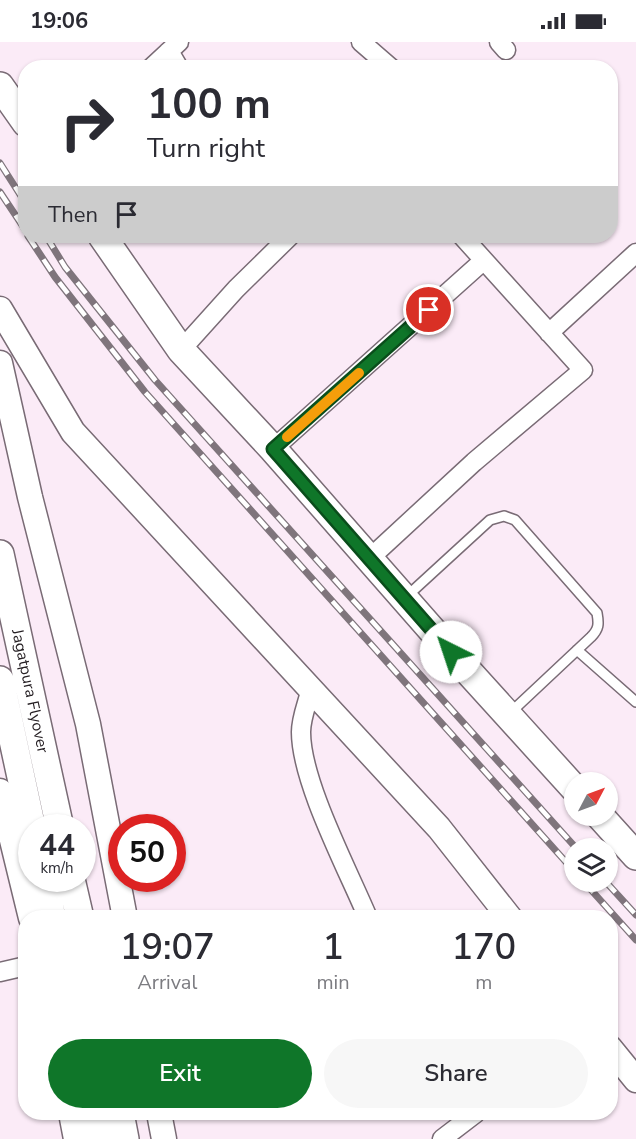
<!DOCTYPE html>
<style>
:root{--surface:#fff;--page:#f7f7f7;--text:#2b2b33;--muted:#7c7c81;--accent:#0f7629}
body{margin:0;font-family:"Nunito Sans",sans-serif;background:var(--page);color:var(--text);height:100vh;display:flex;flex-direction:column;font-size:22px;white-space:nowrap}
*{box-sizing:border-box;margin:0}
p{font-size:20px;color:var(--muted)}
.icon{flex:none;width:33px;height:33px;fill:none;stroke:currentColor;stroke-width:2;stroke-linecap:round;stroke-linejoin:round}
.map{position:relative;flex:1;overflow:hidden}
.drawer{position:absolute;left:18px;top:868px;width:600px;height:210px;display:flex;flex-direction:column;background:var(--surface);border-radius:24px;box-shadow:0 2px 4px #0004}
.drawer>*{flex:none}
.top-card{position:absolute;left:18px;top:18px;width:600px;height:183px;border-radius:24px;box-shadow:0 2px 4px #0004;background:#fff;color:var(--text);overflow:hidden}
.needle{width:39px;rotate:49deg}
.fabs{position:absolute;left:564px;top:730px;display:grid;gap:12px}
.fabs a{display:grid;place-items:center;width:54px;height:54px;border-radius:50%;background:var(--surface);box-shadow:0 2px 4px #0004;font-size:30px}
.speed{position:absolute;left:18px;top:772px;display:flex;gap:12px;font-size:30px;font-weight:700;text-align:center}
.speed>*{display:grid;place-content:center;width:78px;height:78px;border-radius:50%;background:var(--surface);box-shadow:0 2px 4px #0004;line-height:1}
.speed small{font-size:15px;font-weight:400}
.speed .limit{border:9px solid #d22;background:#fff;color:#111}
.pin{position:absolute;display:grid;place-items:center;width:51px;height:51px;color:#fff;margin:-26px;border:3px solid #fff;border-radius:50%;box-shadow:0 2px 6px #0007}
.me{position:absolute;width:66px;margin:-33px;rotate:319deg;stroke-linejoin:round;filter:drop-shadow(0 0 4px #0008)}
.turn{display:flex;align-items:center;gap:21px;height:126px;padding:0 30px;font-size:27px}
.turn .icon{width:78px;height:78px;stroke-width:2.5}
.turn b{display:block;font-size:42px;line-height:51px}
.then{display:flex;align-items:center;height:57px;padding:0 30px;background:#0003;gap:12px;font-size:22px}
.eta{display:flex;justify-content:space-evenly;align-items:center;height:102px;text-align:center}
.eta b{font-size:36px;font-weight:600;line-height:42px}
.cta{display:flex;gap:12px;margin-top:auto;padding:12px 30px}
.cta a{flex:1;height:69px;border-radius:36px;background:var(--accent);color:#fff;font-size:24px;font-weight:600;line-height:69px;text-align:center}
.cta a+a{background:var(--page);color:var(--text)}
.status{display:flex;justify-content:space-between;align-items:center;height:42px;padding:0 30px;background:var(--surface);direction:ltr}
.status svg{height:16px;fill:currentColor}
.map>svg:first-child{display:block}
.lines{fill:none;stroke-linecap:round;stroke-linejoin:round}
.service-casing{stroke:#796b75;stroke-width:12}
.minor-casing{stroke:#796b75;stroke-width:21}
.tertiary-casing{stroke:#796b75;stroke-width:27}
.secondary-casing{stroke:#796b75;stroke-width:30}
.service{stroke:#fff;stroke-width:9}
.minor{stroke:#fff;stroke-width:18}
.tertiary{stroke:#fff;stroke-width:24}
.secondary{stroke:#fff;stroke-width:27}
.rail-casing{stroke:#7f757c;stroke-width:7}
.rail{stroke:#fff;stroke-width:4.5;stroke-dasharray:14;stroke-linecap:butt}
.route-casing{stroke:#0a4d1b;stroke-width:15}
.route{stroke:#0f7629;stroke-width:10}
.slow{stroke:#f59e0b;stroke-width:10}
.labels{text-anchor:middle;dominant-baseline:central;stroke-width:6;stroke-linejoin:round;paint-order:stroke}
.street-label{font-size:16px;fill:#262024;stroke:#fff}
</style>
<div class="status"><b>19:06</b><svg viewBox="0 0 49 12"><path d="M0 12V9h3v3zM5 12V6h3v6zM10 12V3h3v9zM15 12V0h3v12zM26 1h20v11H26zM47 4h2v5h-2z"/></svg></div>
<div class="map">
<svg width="636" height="1097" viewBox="0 0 636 1097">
<rect width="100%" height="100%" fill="#fbebf7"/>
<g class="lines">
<defs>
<path id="service" d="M406,555L490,478L504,474L515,478L597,571C599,582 599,587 591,595L509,672
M577,608L636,660"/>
<path id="minor" d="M361,0L391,26
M499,0L506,8
M169,9L179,26
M151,26L179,0
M549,291L636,211
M181,308L236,247L290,194
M273,407L483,219
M369,517L474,420L583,328L462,194
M311,646C308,660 301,675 301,690C301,740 348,828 368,876
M0,930L26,924
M442,1097L476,1071"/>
<path id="tertiary" d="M0,267L73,390L439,786L510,876
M0,321L30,455L88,682L125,876
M0,749L31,876
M610,1006L636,1038
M71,1071L76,1097
M159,1071L164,1097"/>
<path id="secondary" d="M0,44L26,81
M102,194L181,308L273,407L467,628L574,746
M0,512L60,786
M0,638L32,786
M600,774L636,814
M44,837L52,876
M71,837L80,876
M95,1071L99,1097
M120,1071L125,1097"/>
</defs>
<!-- service casing -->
<use href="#service" class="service-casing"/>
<!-- minor casing -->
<use href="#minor" class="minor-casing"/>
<!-- tertiary casing -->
<use href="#tertiary" class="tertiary-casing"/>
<!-- secondary casing -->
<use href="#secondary" class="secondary-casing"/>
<!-- service -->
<use href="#service" class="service"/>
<!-- minor -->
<use href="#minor" class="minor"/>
<!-- tertiary -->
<use href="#tertiary" class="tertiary"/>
<!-- secondary -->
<use href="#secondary" class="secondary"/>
<defs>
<path id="rail" d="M0,121L26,162
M0,150L26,189
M28,194L55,235L145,350L574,829
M46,194L65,225L155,338L577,807
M584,840L636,898
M606,840L636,873"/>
</defs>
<!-- rail casing -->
<use href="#rail" class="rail-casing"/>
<!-- rail -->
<use href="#rail" class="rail"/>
</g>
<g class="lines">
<defs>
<path id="route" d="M429,268L273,407L451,610"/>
</defs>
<!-- route casing -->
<use href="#route" class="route-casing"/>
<!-- route -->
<use href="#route" class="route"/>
<!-- slow -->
<path class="slow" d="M287,395L359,331"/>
</g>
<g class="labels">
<!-- street labels -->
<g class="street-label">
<text transform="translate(30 649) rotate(78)">Jagatpura Flyover</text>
</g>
</g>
</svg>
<div class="fabs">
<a><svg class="needle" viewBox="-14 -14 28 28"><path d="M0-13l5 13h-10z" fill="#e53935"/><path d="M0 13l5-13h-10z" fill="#7c7c81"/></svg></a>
<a><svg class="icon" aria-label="layers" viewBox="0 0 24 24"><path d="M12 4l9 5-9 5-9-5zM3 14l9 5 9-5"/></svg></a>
</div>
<div class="speed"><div>44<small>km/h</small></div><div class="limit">50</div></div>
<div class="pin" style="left:429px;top:268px;background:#d93025"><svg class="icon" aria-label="arrive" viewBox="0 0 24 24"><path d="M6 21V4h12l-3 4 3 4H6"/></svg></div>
<svg class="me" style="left:451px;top:610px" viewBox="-20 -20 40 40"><circle r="19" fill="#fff"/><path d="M0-13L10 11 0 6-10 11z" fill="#0f7629"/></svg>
<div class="top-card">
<div class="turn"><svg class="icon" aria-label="right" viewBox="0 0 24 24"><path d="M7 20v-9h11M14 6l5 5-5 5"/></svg><div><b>100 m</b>Turn right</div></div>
<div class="then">Then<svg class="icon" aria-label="arrive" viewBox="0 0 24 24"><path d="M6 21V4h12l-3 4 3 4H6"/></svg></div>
</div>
<section class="drawer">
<div class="eta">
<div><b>19:07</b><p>Arrival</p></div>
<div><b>1</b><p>min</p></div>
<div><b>170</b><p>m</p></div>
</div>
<div class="cta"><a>Exit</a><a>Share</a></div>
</section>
</div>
